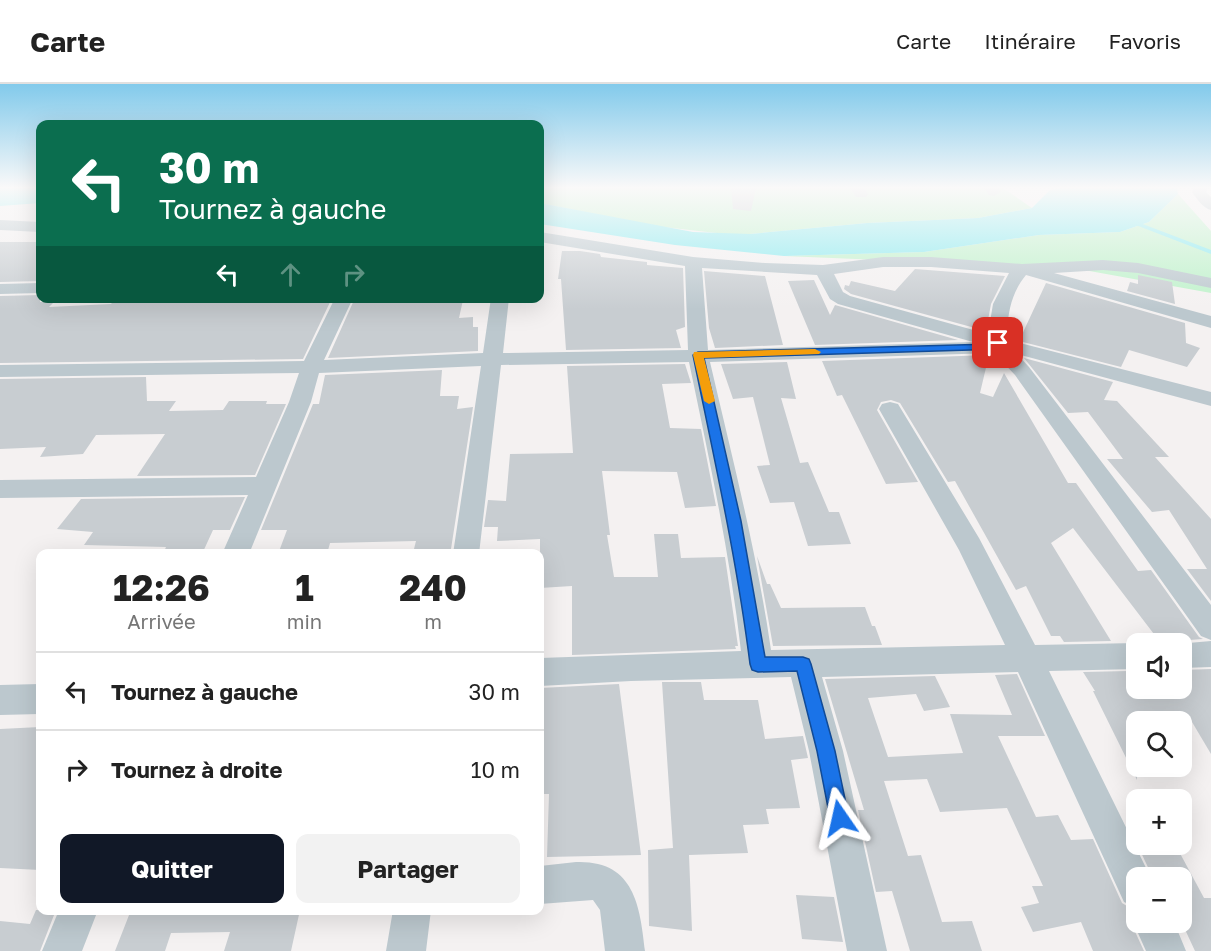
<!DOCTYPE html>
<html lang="fr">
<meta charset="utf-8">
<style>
:root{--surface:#fff;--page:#f2f2f2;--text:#222;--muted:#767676;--line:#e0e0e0;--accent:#111827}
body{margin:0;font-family:"Golos Text",sans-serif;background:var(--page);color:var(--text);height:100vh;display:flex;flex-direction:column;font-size:22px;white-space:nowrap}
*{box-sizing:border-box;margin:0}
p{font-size:20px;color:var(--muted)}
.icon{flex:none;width:33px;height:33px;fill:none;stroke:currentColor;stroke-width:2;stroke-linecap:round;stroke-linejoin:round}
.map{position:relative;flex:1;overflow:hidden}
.sheet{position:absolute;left:36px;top:465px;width:508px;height:366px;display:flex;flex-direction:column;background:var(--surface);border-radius:12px;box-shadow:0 6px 24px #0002}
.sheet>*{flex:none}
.guide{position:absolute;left:36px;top:36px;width:508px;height:183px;border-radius:12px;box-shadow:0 6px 24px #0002;background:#0b6e4f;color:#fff;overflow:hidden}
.fabs{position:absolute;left:1126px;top:549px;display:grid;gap:12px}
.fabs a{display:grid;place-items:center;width:66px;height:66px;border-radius:12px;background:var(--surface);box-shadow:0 6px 24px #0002;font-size:30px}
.pin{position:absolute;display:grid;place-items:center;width:51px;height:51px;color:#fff;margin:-26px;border-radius:12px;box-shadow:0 3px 9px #0006}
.me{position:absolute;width:66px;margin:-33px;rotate:349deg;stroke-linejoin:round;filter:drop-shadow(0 0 4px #0008)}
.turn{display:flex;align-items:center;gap:21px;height:126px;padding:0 24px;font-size:27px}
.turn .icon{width:78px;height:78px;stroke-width:2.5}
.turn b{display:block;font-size:42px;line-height:51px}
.lanes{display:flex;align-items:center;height:57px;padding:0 24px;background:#0003;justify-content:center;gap:30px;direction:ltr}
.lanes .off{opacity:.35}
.eta{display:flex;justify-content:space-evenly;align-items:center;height:102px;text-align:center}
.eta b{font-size:36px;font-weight:700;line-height:42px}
.button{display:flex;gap:12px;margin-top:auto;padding:12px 24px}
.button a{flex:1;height:69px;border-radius:12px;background:var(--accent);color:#fff;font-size:24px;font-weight:700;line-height:69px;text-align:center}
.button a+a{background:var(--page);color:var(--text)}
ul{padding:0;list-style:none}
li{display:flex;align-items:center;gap:18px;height:78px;padding:0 24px;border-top:2px solid var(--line)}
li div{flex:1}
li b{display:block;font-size:22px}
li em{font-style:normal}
header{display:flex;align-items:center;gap:36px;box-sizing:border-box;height:84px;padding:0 30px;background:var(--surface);border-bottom:2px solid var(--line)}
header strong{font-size:28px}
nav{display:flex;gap:33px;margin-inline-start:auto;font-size:21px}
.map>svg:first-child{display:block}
.green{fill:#bff2cb}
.water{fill:#8aebf0}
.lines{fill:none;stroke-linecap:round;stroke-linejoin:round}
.stream{fill:#8aebf0;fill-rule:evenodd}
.building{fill:#c8cdd1}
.minor{fill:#bcc8ce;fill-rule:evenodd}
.route{fill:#1a73e8;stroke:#114b97;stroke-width:1.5}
.slow{fill:#f59e0b}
</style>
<header>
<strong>Carte</strong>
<nav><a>Carte</a><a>Itinéraire</a><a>Favoris</a></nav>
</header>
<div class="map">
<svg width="1211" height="867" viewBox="0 0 1211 867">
<rect width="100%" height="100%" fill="#f4f1f1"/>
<!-- green -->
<path class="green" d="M540,104H1003L1032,124L978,134L867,139L750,150H725L655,142L540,119Z
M1178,110L1211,147V209L1073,184L784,172L924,168L1039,151L1120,148L1149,138Z"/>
<!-- water -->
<path class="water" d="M0,104H40V119L0,122Z
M1060,104H1177L1178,110L1149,138L1120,148L1039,151L924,168L784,172L675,161L540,140V119L693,148L750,150L867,139L978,134L1032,124L1050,106Z"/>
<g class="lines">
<!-- stream -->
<path class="stream" d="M1128,136H1132L1211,166V170L1128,138Z"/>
</g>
<!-- building -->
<path class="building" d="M731,104H756L751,127L733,125Z
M0,158H40V197L0,198Z
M562,167H580L600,170L601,173L647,178V181L683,184L685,243L676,246L681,264L566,266L561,195H558Z
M915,185L1005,192L991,220L986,247L851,210L844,205L845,201L849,202L851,197L895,207Z
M704,187L765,192L783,261L715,264L709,244Z
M1138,191L1172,198L1175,220L1127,207L1130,198L1138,200Z
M814,196L830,231L835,221L958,256L815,261L788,197Z
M1046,199L1185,239L1186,259L1200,264L1187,283L1129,266L1121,283L1019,257Z
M40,211V218H54L49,223L111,220L116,214H181L178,219L261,214H332L303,275L0,279V212Z
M355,214L463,216L459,234L473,233V243H478V267L328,274Z
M989,271L980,309L993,313L1004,289L1068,399H1076L1138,487L1151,486L1199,553L1203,555L1160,558L1073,444L1051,459L1111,557L1064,558L1060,552H1051L1026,502L1016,506L955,397L948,398L900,319L891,316L881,318L877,326L918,398L886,400L842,311L837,312L822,277Z
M1024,274L1113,298L1104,316L1117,317L1169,373H1155L1211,435V517L1187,485H1207L1169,426L1152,428L1107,375H1123L1088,328L1068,329Z
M787,278L796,315L781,314L800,379L808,378L829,428H839L851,460L808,462L794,418L770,419L757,382L770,381L753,313L733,315L721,280Z
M685,280L691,299L662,300L670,344L701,345L716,422L685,424L677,388L602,387L610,451H607L614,493H658L654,450H678L681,474L725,473L738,562H735L736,565L572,571V502L540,504V455L497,457L498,443H484L488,416L506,417L510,370L573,369L567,282Z
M442,286L440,312H459L457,325L473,323L451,465H414L416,457L330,459L327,470H278L287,446H261L313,320H319L325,291Z
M146,293L147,317H176L169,327L223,326L229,317H267L266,320H286L255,391L137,392L165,350L96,351L83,370L40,373L46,363L0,365V295Z
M245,413L230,446H213L202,470H163L166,463L84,461L93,448L57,445L81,415Z
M757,472L767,500H770L781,524L865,523L872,542H875L882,561L773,562Z
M1211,585V670L1192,638H1137V696L1093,607H1095L1083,588L1129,587L1137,604L1182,606V586Z
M1017,590L1045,652H998L1036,733L1058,731L1071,756L1093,755L1122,819L1127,822L1132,834L1131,839L1144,867H1093L1081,838L1033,848L1021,823L1039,819L1032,802H1043L1007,724L940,728L927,695L884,697L908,772L921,771L942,838L972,837L982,867H910L892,807L876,808L858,726H864L825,595L935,592L950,623L924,627L916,610L868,614L888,673L963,669L950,630L1012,631L995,591Z
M662,598H701L704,616H758L765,655L803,652L808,674L791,676L800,724L766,725L769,740L743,741L748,769L689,771L692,847L649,842L648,766L673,764Z
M619,600L641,771L547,773L549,710H540V604Z
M40,643V786L0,784V645Z
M1137,760H1175L1204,814H1211V867H1195L1182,839V794H1153Z
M796,811L834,813L843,858L802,855Z
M36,826H56L40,867H0V837L30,840Z
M131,826H300L291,867H224L230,848L171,849L165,867H115Z"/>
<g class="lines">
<!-- minor -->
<path class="minor" d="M850,104H864L868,110L866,113H856Z
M984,104H998L1001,108L994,112L989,111Z
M1194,104H1208L1206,108L1211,113V126C1203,124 1197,115 1192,108Z
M0,136L40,138V148L0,146Z
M540,148L693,173L765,179L823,181L883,173H931L1022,180L1103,176L1138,179L1211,194V204L1138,189L1103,186L1054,189L1211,232V244L1026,191C1011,209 1006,233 1008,256L1211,308V322L1017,270L1029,283L1211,521V556L1201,552L1015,291L994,269L710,278C732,373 757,469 771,566L1005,561L959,466L879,325L882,320L890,318L898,320L979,454L1035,561L1137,559L1140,560H1137V585L1049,587L1151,794H1137V824L1124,818L1018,588L822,593L843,667L887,867H847L809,667L791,593L631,597L540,602V574L741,567C730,470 709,374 689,278L501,281L479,470H453L481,282L319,289L311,318L249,470H222L248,411L0,414V396L256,393L289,318L299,289L0,293V281L304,277L335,214H353L324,276L483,269L491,214H509L503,269L688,266L685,182L540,158ZM883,183H931L1009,189L993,220L988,250L850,212L843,208L834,190ZM702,184L817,191L830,215L838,220L973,258L708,266Z
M40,199V209L0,210V200Z
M1211,557V583L1182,584V560H1177Z
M40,600V630L0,631V601Z
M576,778C634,776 640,821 645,867H605L600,826L593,816L540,820V782Z
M59,826H98L82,867H42Z
M393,826H431L426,867H386Z
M1137,829V838H1174L1186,867H1146L1133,838Z"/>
</g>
<!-- sky -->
<linearGradient id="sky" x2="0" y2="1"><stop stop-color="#82caeb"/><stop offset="0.46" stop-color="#faf9f9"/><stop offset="1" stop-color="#faf9f9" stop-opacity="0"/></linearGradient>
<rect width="1211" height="225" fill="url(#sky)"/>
<!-- route -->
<path class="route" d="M998,256L1004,259L1003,265L704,274L741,437L765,573H803L809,575L811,580L835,667L849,734L847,740L840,743L833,740L830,734L817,667L797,587L758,588L752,586L750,580C737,476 714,374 693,271L698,268L993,260Z"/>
<!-- slow -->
<path class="slow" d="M815,265L821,268L819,270L704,274L715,317L709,320L704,317L693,271L694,268Z"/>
</svg>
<div class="fabs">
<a><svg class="icon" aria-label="sound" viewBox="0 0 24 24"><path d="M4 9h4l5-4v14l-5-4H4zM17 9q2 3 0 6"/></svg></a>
<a><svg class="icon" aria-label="search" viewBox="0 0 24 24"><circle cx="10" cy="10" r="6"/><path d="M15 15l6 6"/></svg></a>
<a>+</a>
<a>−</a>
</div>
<div class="pin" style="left:998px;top:259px;background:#d93025"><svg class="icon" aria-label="arrive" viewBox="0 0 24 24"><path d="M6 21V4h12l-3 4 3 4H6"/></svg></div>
<svg class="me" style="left:840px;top:734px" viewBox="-20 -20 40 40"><path d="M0-17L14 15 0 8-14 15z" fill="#1a73e8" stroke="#fff" stroke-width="4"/></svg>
<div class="guide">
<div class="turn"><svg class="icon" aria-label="left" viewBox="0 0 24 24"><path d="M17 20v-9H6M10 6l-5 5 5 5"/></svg><div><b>30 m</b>Tournez à gauche</div></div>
<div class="lanes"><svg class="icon" aria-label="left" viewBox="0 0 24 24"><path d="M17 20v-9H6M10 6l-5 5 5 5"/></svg><svg class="icon off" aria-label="ahead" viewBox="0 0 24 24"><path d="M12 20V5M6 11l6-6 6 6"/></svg><svg class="icon off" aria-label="right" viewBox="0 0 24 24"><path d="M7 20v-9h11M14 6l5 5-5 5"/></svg></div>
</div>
<section class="sheet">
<div class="eta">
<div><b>12:26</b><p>Arrivée</p></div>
<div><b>1</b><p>min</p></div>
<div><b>240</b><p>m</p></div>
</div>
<ul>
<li><svg class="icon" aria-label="left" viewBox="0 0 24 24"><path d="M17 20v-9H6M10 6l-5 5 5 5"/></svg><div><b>Tournez à gauche</b></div><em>30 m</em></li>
<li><svg class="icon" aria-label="right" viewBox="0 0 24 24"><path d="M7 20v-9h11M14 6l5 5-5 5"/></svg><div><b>Tournez à droite</b></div><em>10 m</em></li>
</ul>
<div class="button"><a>Quitter</a><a>Partager</a></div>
</section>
</div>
